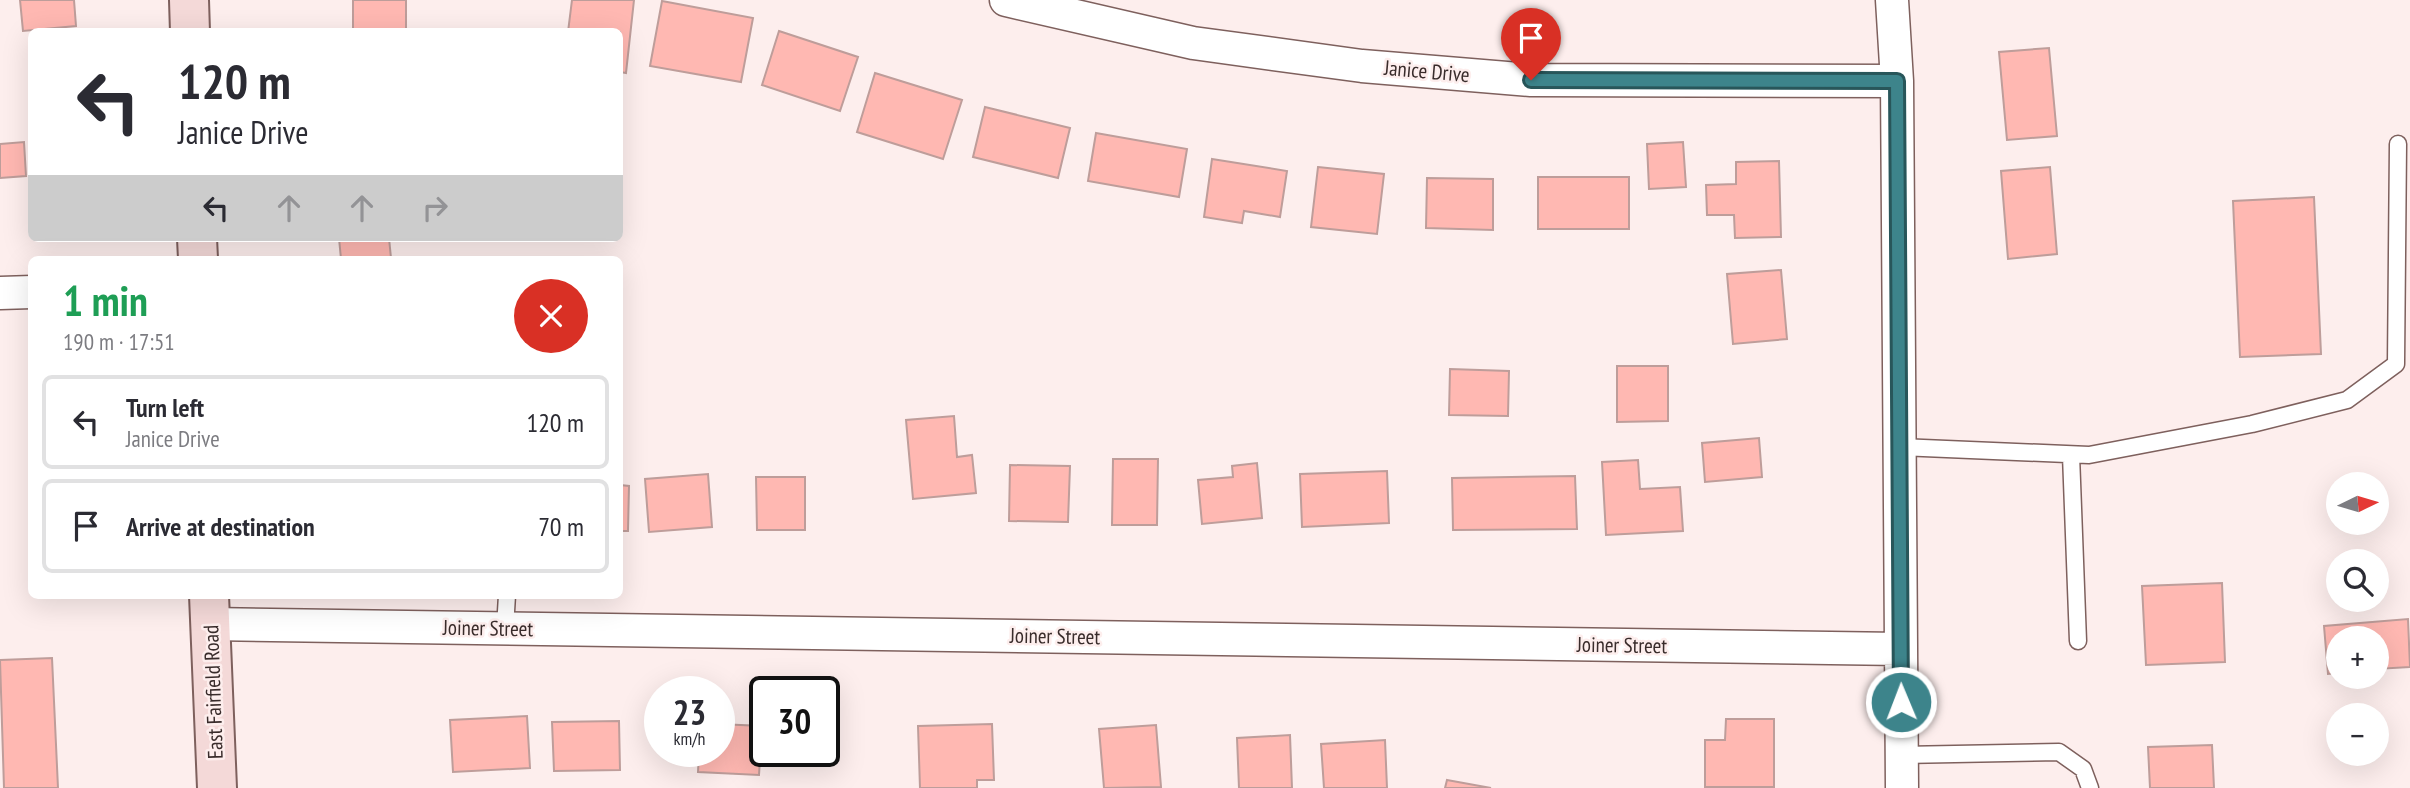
<!DOCTYPE html>
<meta charset="utf-8">
<style>
:root{--surface:#fff;--page:#f2f2f3;--text:#2b2b33;--muted:#7c7c81;--line:#e1e1e2}
body{margin:0;font-family:"PT Sans Narrow",sans-serif;background:var(--page);color:var(--text);height:100vh;display:flex;flex-direction:column;font-size:26px;white-space:nowrap}
*{box-sizing:border-box;margin:0}
p{font-size:23px;color:var(--muted)}
.icon{flex:none;width:38px;height:38px;fill:none;stroke:currentColor;stroke-width:2;stroke-linecap:round;stroke-linejoin:round}
.map{position:relative;flex:1;overflow:hidden}
.sheet{position:absolute;left:28px;top:256px;width:595px;height:343px;display:flex;flex-direction:column;background:var(--surface);border-radius:10px;box-shadow:0 7px 28px #0002}
.sheet>*{flex:none}
.banner{position:absolute;left:28px;top:28px;width:595px;height:214px;border-radius:10px;box-shadow:0 7px 28px #0002;background:#fff;color:var(--text);overflow:hidden}
.needle{width:46px;rotate:85deg}
.controls{position:absolute;left:2326px;top:472px;display:grid;gap:14px}
.controls a{display:grid;place-items:center;width:63px;height:63px;border-radius:50%;background:var(--surface);box-shadow:0 7px 28px #0002;font-size:35px}
.speed{position:absolute;left:644px;top:676px;display:flex;gap:14px;font-size:35px;font-weight:700;text-align:center}
.speed>*{display:grid;place-content:center;width:91px;height:91px;border-radius:50%;background:var(--surface);box-shadow:0 7px 28px #0002;line-height:1}
.speed small{font-size:18px;font-weight:400}
.speed .limit{border:4px solid #111;border-radius:10px;background:#fff;color:#111}
.pin{position:absolute;display:grid;place-items:center;width:60px;height:60px;color:#fff;margin:-72px -30px;border-radius:50% 50% 50% 0;rotate:-45deg;box-shadow:0 0 7px #0007}
.pin .icon{rotate:45deg}
.me{position:absolute;width:77px;margin:-38px;rotate:359deg;stroke-linejoin:round;filter:drop-shadow(0 0 5px #0008)}
.turn{display:flex;align-items:center;gap:24px;height:147px;padding:0 35px;font-size:32px}
.turn .icon{width:91px;height:91px;stroke-width:2.5}
.turn b{display:block;font-size:49px;line-height:60px}
.lanes{display:flex;align-items:center;height:66px;padding:0 35px;background:#0003;justify-content:center;gap:35px;direction:ltr}
.lanes .off{opacity:.35}
.round{display:grid;place-items:center;flex:none;width:74px;height:74px;border-radius:37px;background:var(--page)}
.headline{display:flex;align-items:center;justify-content:space-between;height:119px;padding:0 35px}
h1{font-size:42px;font-weight:800;line-height:52px;color:#1e9e55}
ul{padding:0;list-style:none}
li{display:flex;align-items:center;gap:21px;height:94px;margin:0 14px 10px;padding:0 21px;border:4px solid var(--line);border-radius:10px}
li div{flex:1}
li b{display:block;font-size:26px}
li em{font-style:normal}
.map>svg:first-child{display:block}
.building{fill:#ffb8b2;stroke:#be9d9a;stroke-width:2}
.lines{fill:none;stroke-linecap:round;stroke-linejoin:round}
.service-casing{stroke:#7e605d;stroke-width:19}
.minor-casing{stroke:#7e605d;stroke-width:35}
.secondary-casing{stroke:#7e605d;stroke-width:42}
.service{stroke:#fff;stroke-width:16}
.minor{stroke:#fff;stroke-width:32}
.secondary{stroke:#f4d9d8;stroke-width:38}
.route-casing{stroke:#28565a;stroke-width:18}
.route{stroke:#3d848b;stroke-width:12}
.labels{text-anchor:middle;dominant-baseline:central;stroke-width:5;stroke-linejoin:round;paint-order:stroke}
.street-label{font-size:21px;fill:#392c2b;stroke:#fdeeed}
</style>
<div class="map">
<svg width="2410" height="788" viewBox="0 0 2410 788">
<rect width="100%" height="100%" fill="#fdeeed"/>
<!-- building -->
<path class="building" d="M20,0H74L76,26L23,31Z
M353,0H406V32H353Z
M572,0H634L626,73L620,72V32H568Z
M662,1L753,18L741,82L650,66Z
M779,31L858,57L840,111L762,85Z
M2049,48L2057,136L2007,140L1999,52Z
M875,73L962,100L943,159L857,132Z
M985,107L1070,128L1058,178L973,157Z
M1096,133L1187,149L1179,197L1088,181Z
M24,142L26,176L0,178V144Z
M1683,142L1686,187L1649,189L1647,144Z
M1212,159L1287,171L1280,217L1244,211L1242,223L1204,217Z
M1779,161L1781,237L1735,238L1734,215H1707L1706,185L1736,184V162Z
M1318,167L1384,174L1377,234L1311,227Z
M2050,167L2057,254L2008,259L2001,171Z
M1538,177H1629V229H1538Z
M1427,178L1493,179V230L1426,228Z
M2314,197L2321,354L2240,357L2233,201Z
M339,238H389L391,258L341,259Z
M1781,270L1787,339L1733,344L1727,274Z
M1617,366H1668V421L1617,422Z
M1450,369L1509,371L1508,416L1449,415Z
M954,416L957,457L972,455L976,493L913,499L906,420Z
M1759,438L1762,477L1705,482L1702,443Z
M1113,459H1158L1157,525H1112Z
M1638,460L1640,489L1680,487L1683,531L1606,535L1602,462Z
M1257,463L1262,518L1202,524L1198,480L1233,477L1232,466Z
M1010,465L1070,466L1068,522L1009,521Z
M1387,471L1389,523L1302,527L1300,474Z
M708,474L712,527L649,532L645,479Z
M1575,476L1577,529L1453,530L1452,478Z
M756,477H805V530H757Z
M620,485L629,486L628,531H620Z
M2222,583L2225,662L2146,665L2142,586Z
M2408,619L2410,667L2376,669V639H2338V673L2328,674L2324,626Z
M52,658L58,788H4L0,660Z
M527,716L530,768L453,772L450,720Z
M1726,719H1774V787H1705V740H1725Z
M619,721L620,770L554,771L552,722Z
M719,724L762,726L759,775L698,772L699,751H719Z
M992,724L994,780H977V788H920L918,726Z
M1156,725L1161,787L1104,788L1099,729Z
M1290,735L1292,788H1239L1237,738Z
M1385,740L1387,788H1324L1321,744Z
M2212,745L2214,788H2150L2148,747Z
M1447,780L1491,788H1445Z"/>
<g class="lines">
<defs>
<path id="service" d="M1900,447L2089,455L2252,424L2347,400L2396,364L2398,144
M2071,455L2078,641
M505,628L507,595
M1902,755L2059,752L2083,769L2090,788"/>
<path id="minor" d="M1006,0L1193,43L1362,66L1531,80L1897,81
M1892,0L1897,81L1902,788
M0,293L32,292
M210,624L1900,649"/>
<path id="secondary" d="M189,0L190,32
M197,238L198,259
M209,595L217,788"/>
</defs>
<!-- service casing -->
<use href="#service" class="service-casing"/>
<!-- minor casing -->
<use href="#minor" class="minor-casing"/>
<!-- secondary casing -->
<use href="#secondary" class="secondary-casing"/>
<!-- service -->
<use href="#service" class="service"/>
<!-- minor -->
<use href="#minor" class="minor"/>
<!-- secondary -->
<use href="#secondary" class="secondary"/>
</g>
<g class="lines">
<defs>
<path id="route" d="M1531,80L1897,81L1901,702"/>
</defs>
<!-- route casing -->
<use href="#route" class="route-casing"/>
<!-- route -->
<use href="#route" class="route"/>
</g>
<g class="labels">
<!-- street labels -->
<g class="street-label">
<text transform="translate(1427 71) rotate(5)">Janice Drive</text>
<text transform="translate(488 628) rotate(1)">Joiner Street</text>
<text transform="translate(1055 636) rotate(1)">Joiner Street</text>
<text transform="translate(1622 645) rotate(1)">Joiner Street</text>
<text transform="translate(213 692) rotate(-92)">East Fairfield Road</text>
</g>
</g>
</svg>
<div class="controls">
<a><svg class="needle" viewBox="-14 -14 28 28"><path d="M0-13l5 13h-10z" fill="#e53935"/><path d="M0 13l5-13h-10z" fill="#7c7c81"/></svg></a>
<a><svg class="icon" aria-label="search" viewBox="0 0 24 24"><circle cx="10" cy="10" r="6"/><path d="M15 15l6 6"/></svg></a>
<a>+</a>
<a>−</a>
</div>
<div class="speed"><div>23<small>km/h</small></div><div class="limit">30</div></div>
<div class="pin" style="left:1531px;top:80px;background:#d93025"><svg class="icon" aria-label="arrive" viewBox="0 0 24 24"><path d="M6 21V4h12l-3 4 3 4H6"/></svg></div>
<svg class="me" style="left:1901px;top:702px" viewBox="-20 -20 40 40"><circle r="17" fill="#3d848b" stroke="#fff" stroke-width="3"/><path d="M0-11L8 9 0 5-8 9z" fill="#fff"/></svg>
<div class="banner">
<div class="turn"><svg class="icon" aria-label="left" viewBox="0 0 24 24"><path d="M17 20v-9H6M10 6l-5 5 5 5"/></svg><div><b>120 m</b>Janice Drive</div></div>
<div class="lanes"><svg class="icon" aria-label="left" viewBox="0 0 24 24"><path d="M17 20v-9H6M10 6l-5 5 5 5"/></svg><svg class="icon off" aria-label="ahead" viewBox="0 0 24 24"><path d="M12 20V5M6 11l6-6 6 6"/></svg><svg class="icon off" aria-label="ahead" viewBox="0 0 24 24"><path d="M12 20V5M6 11l6-6 6 6"/></svg><svg class="icon off" aria-label="right" viewBox="0 0 24 24"><path d="M7 20v-9h11M14 6l5 5-5 5"/></svg></div>
</div>
<section class="sheet">
<div class="headline"><div><h1>1 min</h1><p>190 m · 17:51</p></div><a class="round" style="background:#d93025;color:#fff"><svg class="icon" aria-label="close" viewBox="0 0 24 24"><path d="M6 6l12 12M18 6L6 18"/></svg></a></div>
<ul>
<li><svg class="icon" aria-label="left" viewBox="0 0 24 24"><path d="M17 20v-9H6M10 6l-5 5 5 5"/></svg><div><b>Turn left</b><p>Janice Drive</p></div><em>120 m</em></li>
<li><svg class="icon" aria-label="arrive" viewBox="0 0 24 24"><path d="M6 21V4h12l-3 4 3 4H6"/></svg><div><b>Arrive at destination</b></div><em>70 m</em></li>
</ul>
</section>
</div>
